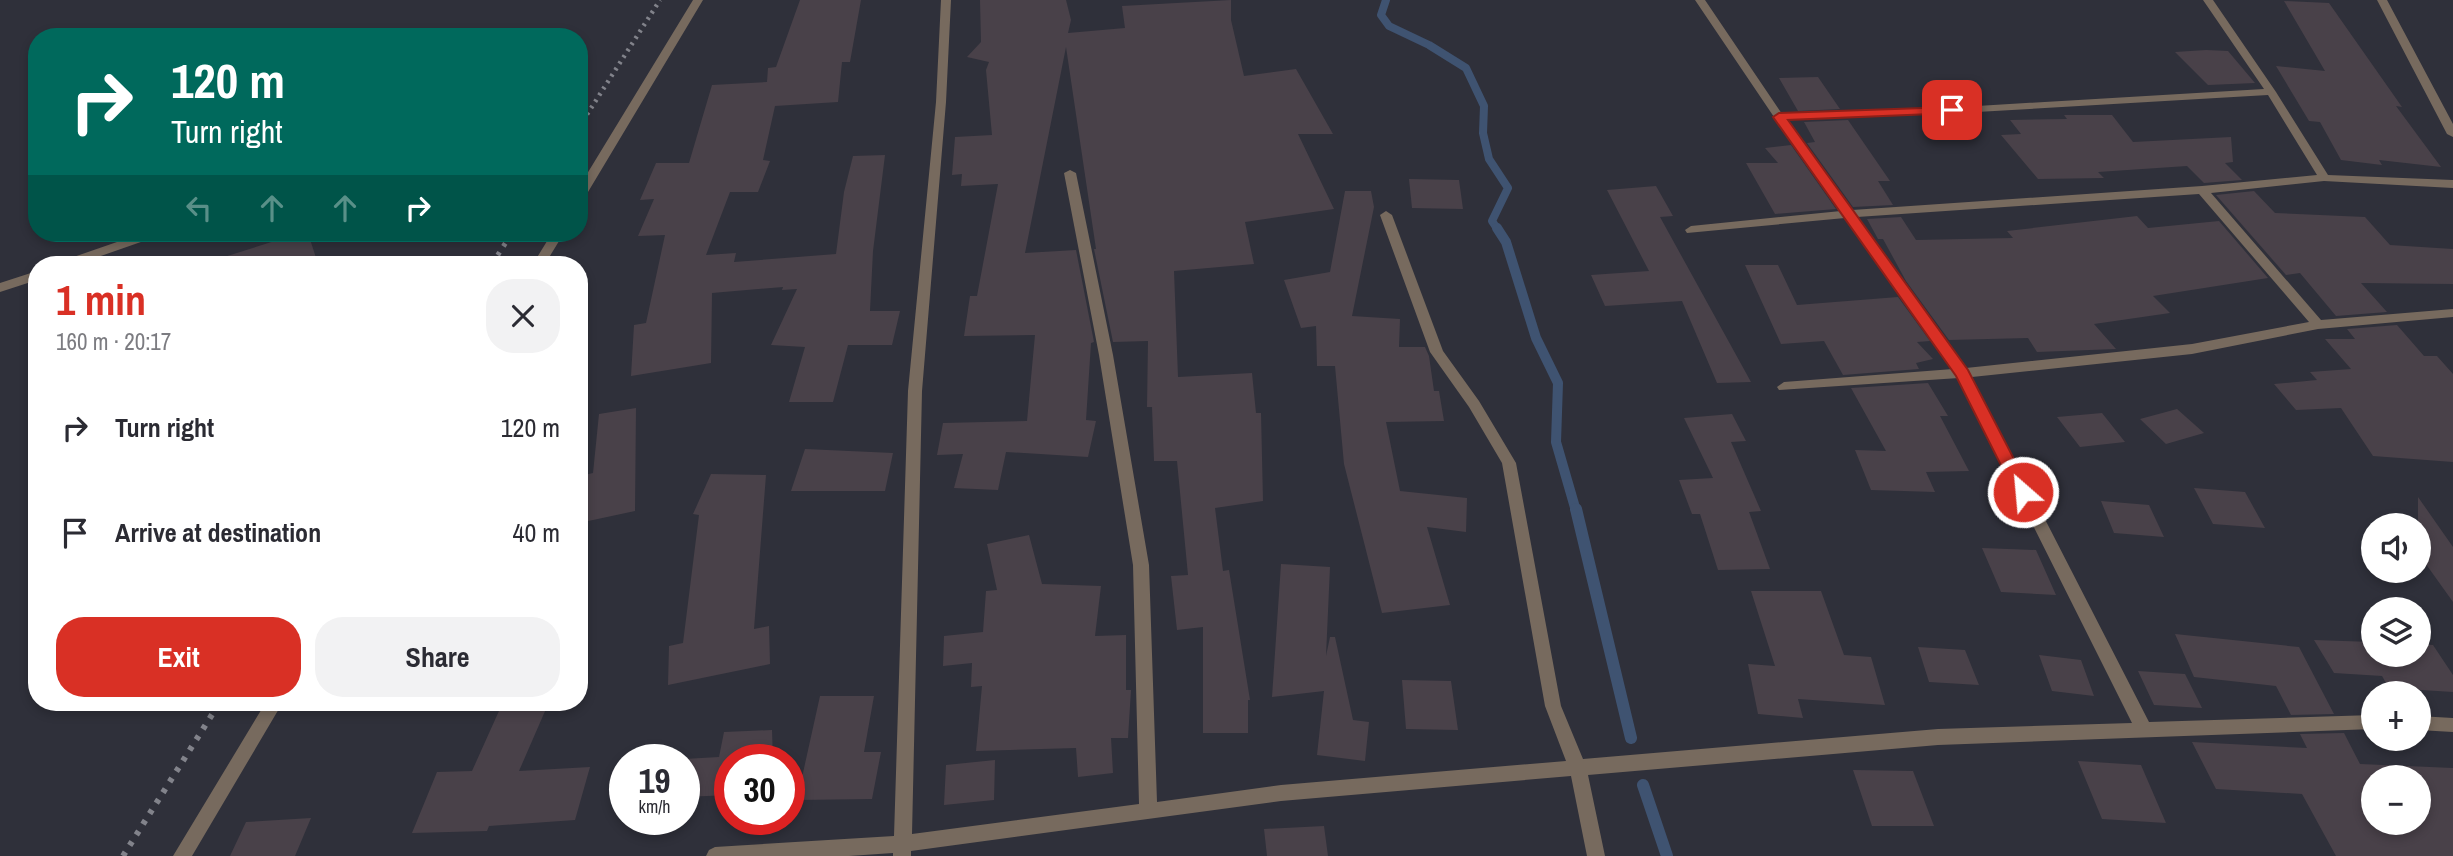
<!DOCTYPE html>
<meta charset="utf-8">
<style>
:root{--surface:#fff;--page:#f2f2f3;--text:#2b2b33;--muted:#7c7c81;--accent:#d93025}
body{margin:0;font-family:"Archivo Narrow",sans-serif;background:var(--page);color:var(--text);height:100vh;display:flex;flex-direction:column;font-size:26px;white-space:nowrap}
*{box-sizing:border-box;margin:0}
p{font-size:23px;color:var(--muted)}
.icon{flex:none;width:38px;height:38px;fill:none;stroke:currentColor;stroke-width:2;stroke-linecap:round;stroke-linejoin:round}
.map{position:relative;flex:1;overflow:hidden}
.details{position:absolute;left:28px;top:256px;width:560px;height:455px;display:flex;flex-direction:column;background:var(--surface);border-radius:28px;box-shadow:0 4px 10px #0003}
.details>*{flex:none}
.guide{position:absolute;left:28px;top:28px;width:560px;height:214px;border-radius:28px;box-shadow:0 4px 10px #0003;background:#00695c;color:#fff;overflow:hidden}
.buttons{position:absolute;left:2361px;top:513px;display:grid;gap:14px}
.buttons a{display:grid;place-items:center;width:70px;height:70px;border-radius:50%;background:var(--surface);box-shadow:0 4px 10px #0003;font-size:35px}
.speed{position:absolute;left:609px;top:744px;display:flex;gap:14px;font-size:35px;font-weight:700;text-align:center}
.speed>*{display:grid;place-content:center;width:91px;height:91px;border-radius:50%;background:var(--surface);box-shadow:0 4px 10px #0003;line-height:1}
.speed small{font-size:18px;font-weight:400}
.speed .limit{border:10px solid #d22;background:#fff;color:#111}
.pin{position:absolute;display:grid;place-items:center;width:60px;height:60px;color:#fff;margin:-30px;border-radius:14px;box-shadow:0 4px 10px #0006}
.me{position:absolute;width:77px;margin:-38px;rotate:333deg;stroke-linejoin:round;filter:drop-shadow(0 0 5px #0008)}
.turn{display:flex;align-items:center;gap:24px;height:147px;padding:0 28px;font-size:32px}
.turn .icon{width:91px;height:91px;stroke-width:2.5}
.turn b{display:block;font-size:49px;line-height:60px}
.lanes{display:flex;align-items:center;height:66px;padding:0 28px;background:#0003;justify-content:center;gap:35px;direction:ltr}
.lanes .off{opacity:.35}
.round{display:grid;place-items:center;flex:none;width:74px;height:74px;border-radius:28px;background:var(--page)}
.head{display:flex;align-items:center;justify-content:space-between;height:119px;padding:0 28px}
h1{font-size:42px;font-weight:700;line-height:52px;color:var(--accent)}
.primary-button{display:flex;gap:14px;margin-top:auto;padding:14px 28px}
.primary-button a{flex:1;height:80px;border-radius:28px;background:var(--accent);color:#fff;font-size:28px;font-weight:700;line-height:80px;text-align:center}
.primary-button a+a{background:var(--page);color:var(--text)}
ul{padding:0;list-style:none}
li{display:flex;align-items:center;gap:21px;height:105px;padding:0 28px}
li div{flex:1}
li b{display:block;font-size:26px}
li em{font-style:normal}
.map>svg:first-child{display:block}
.lines{fill:none;stroke-linecap:round;stroke-linejoin:round}
.stream-far2{stroke:#3f5371;stroke-width:8}
.stream-far1{stroke:#3f5371;stroke-width:10}
.stream{stroke:#3f5371;stroke-width:12}
.building{fill:#494149;fill-rule:evenodd}
.service{fill:#776a5e;fill-rule:evenodd}
.minor{fill:#776a5e;fill-rule:evenodd}
.rail-far2{stroke:#82838b;stroke-width:4.5;stroke-dasharray:2.5 5;stroke-linecap:butt}
.rail-far1{stroke:#82838b;stroke-width:5;stroke-dasharray:3.5 7;stroke-linecap:butt}
.rail{stroke:#82838b;stroke-width:6;stroke-dasharray:4.5 8;stroke-linecap:butt}
.route{fill:#d93025;stroke:#8d1f18;stroke-width:2}
</style>
<div class="map">
<svg width="2453" height="856" viewBox="0 0 2453 856">
<rect width="100%" height="100%" fill="#2f303a"/>
<g class="lines">
<!-- stream-far2 -->
<path class="stream-far2" d="M1386,0L1381,15L1389,26L1429,45L1466,68L1484,106L1483,133L1489,159L1508,188L1492,221L1498,230"/>
<!-- stream-far1 -->
<path class="stream-far1" d="M1497,228L1506,242L1536,338L1558,383L1556,442L1576,511"/>
<!-- stream -->
<path class="stream" d="M1576,509L1631,738
M1643,785L1667,856"/>
</g>
<!-- building -->
<path class="building" d="M800,0H861L850,62H842L838,102L775,106L763,160L770,161L758,192H730L706,255L736,253L734,262L836,254L844,192L853,156L885,155L873,251L870,311H900L892,345H848L833,402H789L805,347L771,345L797,289L782,290L783,287L712,293L711,363L631,376L634,325L646,323L665,235L638,236L654,199L640,200L656,163H689L712,85L767,82L768,68L776,67Z
M980,0H1066L1071,20L1068,33L1125,28L1122,6L1231,0V20L1244,76L1296,69L1333,134H1298L1334,209L1245,222L1254,264L1174,271L1178,377L1252,373L1256,413H1261L1263,501L1215,508L1223,571L1229,570L1250,700H1248V733H1203V627L1177,630L1171,576L1188,575L1177,461H1154L1152,407H1147L1148,341L1113,342L1094,249H1096L1066,47L1025,253L1076,250L1094,342L1091,343L1086,420L1096,421L1088,457L1006,452L998,490L954,488L963,454L937,455L943,423L1027,421L1035,335L964,336L970,296H977L998,184L961,186L962,174L952,175L955,137L992,135L986,70L989,62L967,57L981,42Z
M2284,1L2329,3L2402,107L2396,106L2441,167L2379,160L2382,165L2341,160L2320,122L2309,121L2276,66L2325,71Z
M2206,50L2228,51L2255,83L2208,85L2175,52Z
M1818,77L1840,109L1798,111L1779,78Z
M2064,115H2112L2133,142L2231,137L2233,162L2225,163L2242,180L2204,183L2187,166L2098,172L2104,178L2038,179L2001,135L2021,134L2010,120L2067,119Z
M1848,120L1890,181H1878L1893,205L1853,207L1807,143L1815,142L1804,122Z
M1791,145L1836,209L1775,214L1746,163H1778L1765,148Z
M1409,179L1459,180L1463,209L1412,208Z
M1656,186L1673,216L1660,217L1751,382L1717,383L1682,301L1605,306L1591,275L1649,271L1607,190Z
M1345,191H1371L1374,207L1352,316L1400,319L1399,347H1425L1429,356L1434,391H1439L1444,421L1386,422L1400,491L1467,498L1466,532L1427,527L1450,605L1382,613L1344,464L1335,366H1317L1316,326L1301,328L1284,280L1330,272Z
M2254,191L2275,213L2365,217L2390,245L2453,249V284L2361,283L2387,312L2336,316L2300,273L2286,275L2216,195Z
M2137,216L2148,228L2219,221L2268,278L2153,296L2170,313L2094,324L2116,349L2037,352L2028,338L1949,340L1906,281L1883,239H1878L1867,219L1901,217L1916,240L2013,238L2007,231Z
M300,233H308L318,264H222L221,258Z
M1745,265H1778L1797,305L1898,297L1930,341L1917,342L1933,359L1916,363L1919,369L1843,375L1824,341L1781,344Z
M2397,325L2424,356H2437L2453,374V462L2373,456L2341,408L2296,410L2274,384L2317,380L2310,372L2351,369L2325,339H2355L2347,329Z
M1928,383L1948,416H1940L1969,471L1926,472L1935,492L1871,490L1855,450L1886,451L1851,388Z
M636,408L635,511L579,523L580,476L593,473L599,414Z
M2177,409L2204,433L2166,444L2140,419Z
M2102,413L2125,442L2080,447L2057,417Z
M1732,414L1746,441L1731,442L1761,511L1749,512L1770,569L1718,570L1700,514H1692L1679,480L1713,478L1684,418Z
M805,449L893,453L885,491H791Z
M711,474L766,475L754,629L769,626L770,664L668,685L669,646L683,643L699,515L693,514Z
M2194,488L2245,492L2265,528L2213,524Z
M2418,497L2453,547V602L2418,553Z
M2101,501L2149,505L2164,537L2114,533Z
M1029,535L1042,584L1101,586L1095,636L1126,635V690H1131L1128,738H1111L1113,773L1078,777L1076,748L976,751L982,686L971,687L972,663L943,666L944,636L983,632L986,591L997,590L987,544Z
M1982,548L2036,550L2056,595L2001,592Z
M1281,564L1330,567L1326,656L1330,637H1335L1353,720L1369,722L1365,761L1317,755L1324,691L1272,697Z
M1751,591H1821L1844,655L1871,657L1885,705L1798,699L1803,718L1758,714L1748,664L1775,666Z
M2175,634L2299,647L2334,714L2291,715L2276,686L2194,677Z
M2314,640L2373,642V654H2418V644L2433,645L2453,675V692L2389,688L2382,676L2334,673Z
M1918,647L1965,650L1979,685L1929,682Z
M2039,655L2081,660L2094,696L2052,691Z
M2138,671L2185,674L2202,708L2154,705Z
M1402,680L1451,681L1458,730L1406,729Z
M820,696H874L864,752H881L872,799L797,800Z
M503,702H549L519,771L590,767L575,820L489,826L487,831L412,833L437,772L472,771Z
M772,730L773,760H730V795L684,797V759L719,757L724,732Z
M2344,733L2360,764L2453,768V856H2336L2302,794L2216,789L2192,742L2307,748L2300,734ZM2373,777H2418V822H2373Z
M995,760L994,800L944,805L946,765Z
M2078,761L2141,765L2166,823L2102,819Z
M1853,770L1913,771L1934,826H1872Z
M311,818L295,856H230L246,822Z
M1324,826L1328,856H1267L1264,829Z"/>
<g class="lines">
<!-- service -->
<path class="service" d="M143,233H160L158,236L78,264H60L62,261Z
M37,271V280L0,292V283Z"/>
<!-- minor -->
<path class="minor" d="M693,0H703L585,197L579,201V187Z
M941,0H951L946,102L922,391L912,834L1139,804L1133,565L1099,355L1064,173L1070,170L1076,173L1113,355L1149,565L1157,802L1281,785L1566,761L1545,706L1502,463L1469,407L1430,352L1380,215L1386,211L1392,215L1443,351L1479,401L1516,463L1561,706L1583,759L1938,729L2132,723L1959,378L1779,390L1777,387L1784,382L1953,369L1845,218L1687,233L1685,230L1691,226L1841,211L1774,117L1695,0H1705L1782,114L1977,106L2264,89L2203,0H2213L2276,92L2328,175L2453,180V188L2324,181L2211,193L2321,320L2453,309V317L2318,329L2192,354L1972,377L2149,722L2373,715V729L1938,745L1588,775L1605,856H1587L1571,776L1281,801L911,851V856H893V853L849,856H706L709,850L715,847L894,836L908,391L936,102ZM2268,95L2317,175L2202,186L1852,210L1787,120L1977,112ZM2199,194L2309,322L2192,344L1966,368L1857,217Z
M2377,0H2387L2453,124V137L2447,134Z
M552,233H564L545,264H533Z
M266,702H283L192,856H173Z
M2418,716L2453,718V732L2418,730Z"/>
<!-- rail-far2 -->
<path class="rail-far2" d="M579,127L660,0"/>
<!-- rail-far1 -->
<path class="rail-far1" d="M492,264L512,233"/>
<!-- rail -->
<path class="rail" d="M123,856L220,702"/>
</g>
<!-- route -->
<path class="route" d="M1952,107L1958,110L1956,113L1788,120L1968,370L2031,492L2023,499L2017,497L1956,376L1773,117L1779,113Z"/>
</svg>
<div class="buttons">
<a><svg class="icon" aria-label="sound" viewBox="0 0 24 24"><path d="M4 9h4l5-4v14l-5-4H4zM17 9q2 3 0 6"/></svg></a>
<a><svg class="icon" aria-label="layers" viewBox="0 0 24 24"><path d="M12 4l9 5-9 5-9-5zM3 14l9 5 9-5"/></svg></a>
<a>+</a>
<a>−</a>
</div>
<div class="speed"><div>19<small>km/h</small></div><div class="limit">30</div></div>
<div class="pin" style="left:1952px;top:110px;background:#d93025"><svg class="icon" aria-label="arrive" viewBox="0 0 24 24"><path d="M6 21V4h12l-3 4 3 4H6"/></svg></div>
<svg class="me" style="left:2023px;top:492px" viewBox="-20 -20 40 40"><circle r="17" fill="#d93025" stroke="#fff" stroke-width="3"/><path d="M0-11L8 9 0 5-8 9z" fill="#fff"/></svg>
<div class="guide">
<div class="turn"><svg class="icon" aria-label="right" viewBox="0 0 24 24"><path d="M7 20v-9h11M14 6l5 5-5 5"/></svg><div><b>120 m</b>Turn right</div></div>
<div class="lanes"><svg class="icon off" aria-label="left" viewBox="0 0 24 24"><path d="M17 20v-9H6M10 6l-5 5 5 5"/></svg><svg class="icon off" aria-label="ahead" viewBox="0 0 24 24"><path d="M12 20V5M6 11l6-6 6 6"/></svg><svg class="icon off" aria-label="ahead" viewBox="0 0 24 24"><path d="M12 20V5M6 11l6-6 6 6"/></svg><svg class="icon" aria-label="right" viewBox="0 0 24 24"><path d="M7 20v-9h11M14 6l5 5-5 5"/></svg></div>
</div>
<section class="details">
<div class="head"><div><h1>1 min</h1><p>160 m · 20:17</p></div><a class="round"><svg class="icon" aria-label="close" viewBox="0 0 24 24"><path d="M6 6l12 12M18 6L6 18"/></svg></a></div>
<ul>
<li><svg class="icon" aria-label="right" viewBox="0 0 24 24"><path d="M7 20v-9h11M14 6l5 5-5 5"/></svg><div><b>Turn right</b></div><em>120 m</em></li>
<li><svg class="icon" aria-label="arrive" viewBox="0 0 24 24"><path d="M6 21V4h12l-3 4 3 4H6"/></svg><div><b>Arrive at destination</b></div><em>40 m</em></li>
</ul>
<div class="primary-button"><a>Exit</a><a>Share</a></div>
</section>
</div>
